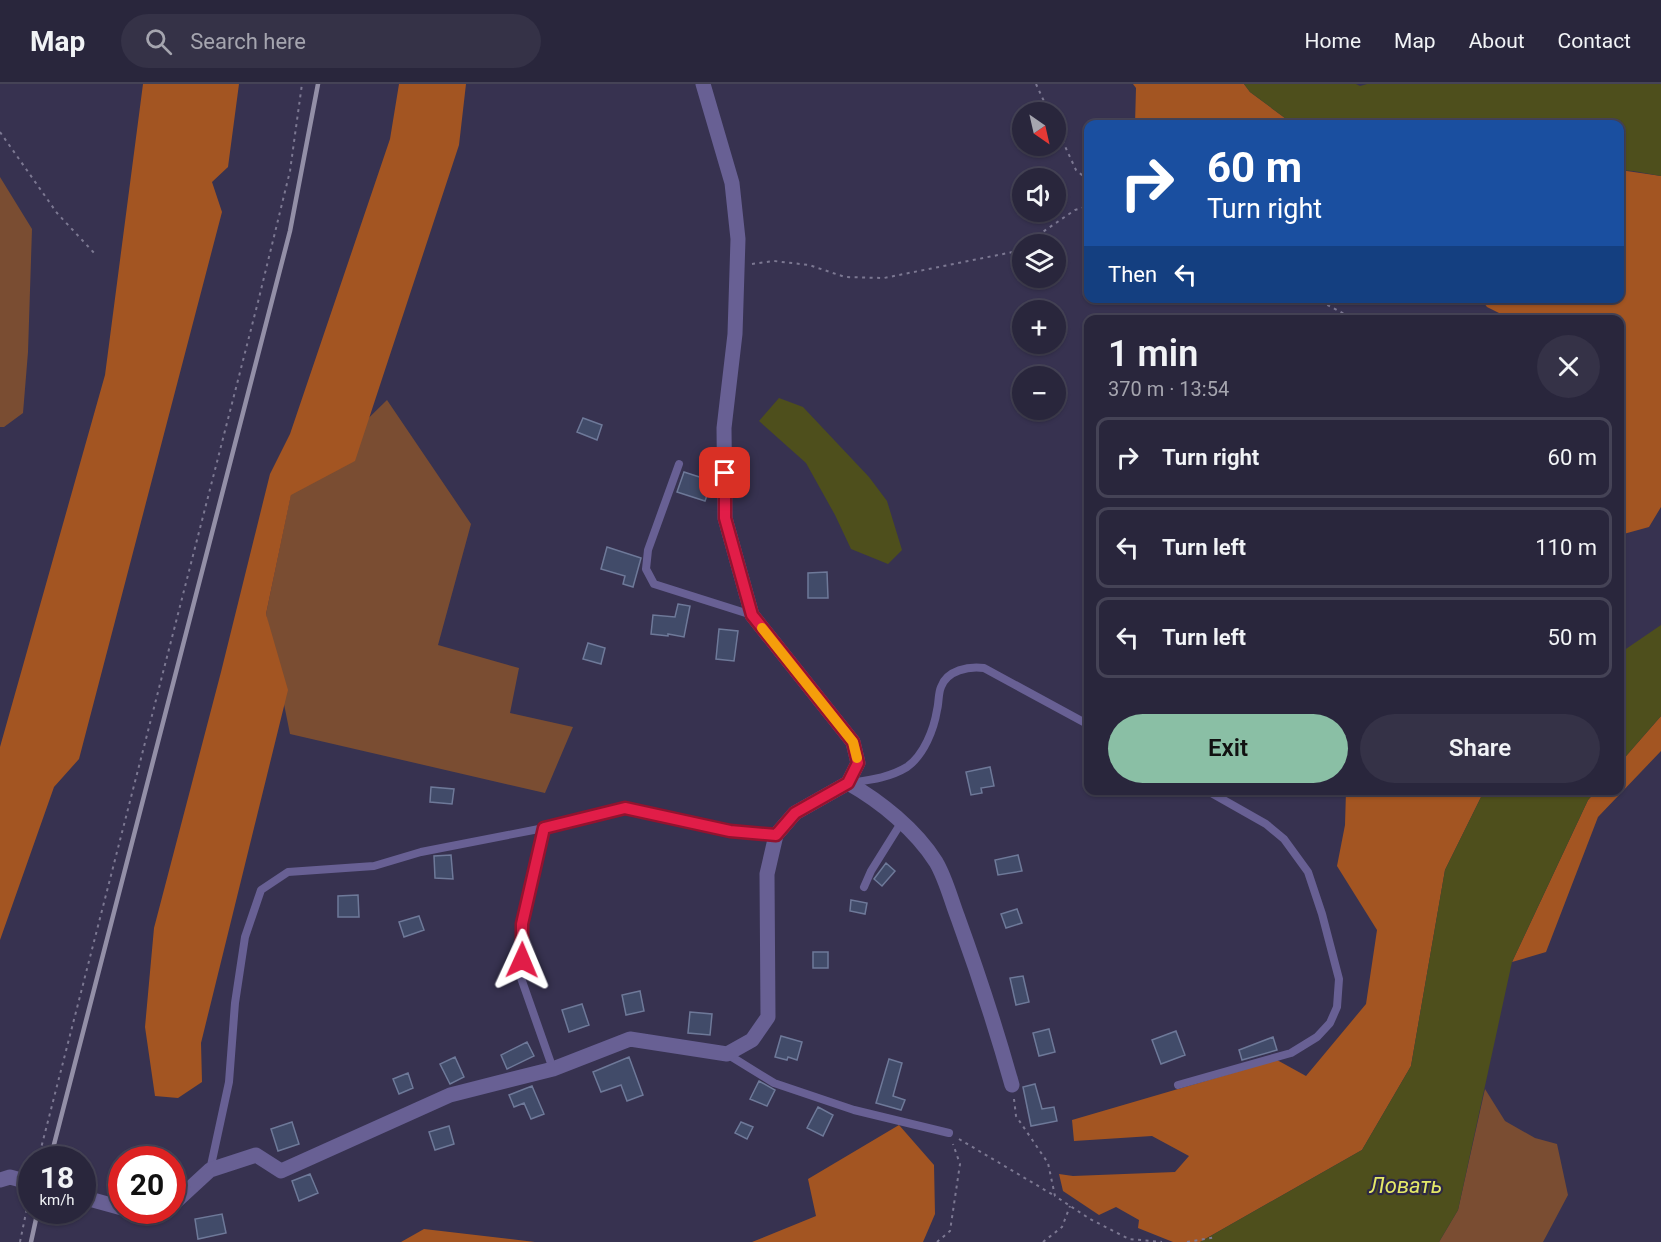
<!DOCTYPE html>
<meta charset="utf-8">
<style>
:root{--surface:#29263c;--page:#353247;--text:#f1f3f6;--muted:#a5a5af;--line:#454356;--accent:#8abfa5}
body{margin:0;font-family:Roboto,sans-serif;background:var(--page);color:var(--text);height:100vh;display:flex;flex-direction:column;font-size:22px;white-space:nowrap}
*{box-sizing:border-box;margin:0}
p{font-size:20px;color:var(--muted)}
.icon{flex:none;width:33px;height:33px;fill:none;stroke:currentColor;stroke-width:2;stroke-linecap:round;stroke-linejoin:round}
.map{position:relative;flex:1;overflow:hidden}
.sheet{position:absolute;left:1084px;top:231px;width:540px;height:480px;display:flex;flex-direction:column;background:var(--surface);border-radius:12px;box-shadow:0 2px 4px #0004,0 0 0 2px var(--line)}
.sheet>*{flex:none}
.top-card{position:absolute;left:1084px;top:36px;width:540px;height:183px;border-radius:12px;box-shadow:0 2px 4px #0004,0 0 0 2px var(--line);background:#1a4fa0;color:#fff;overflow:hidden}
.needle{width:39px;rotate:146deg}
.fabs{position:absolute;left:1012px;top:18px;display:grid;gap:12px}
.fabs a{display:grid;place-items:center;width:54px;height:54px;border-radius:50%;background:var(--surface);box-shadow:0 2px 4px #0004,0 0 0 2px var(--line);font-size:30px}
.speed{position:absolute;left:18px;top:1062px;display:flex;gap:12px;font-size:30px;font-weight:700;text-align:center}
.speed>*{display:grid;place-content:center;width:78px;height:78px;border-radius:50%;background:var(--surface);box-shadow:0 2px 4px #0004,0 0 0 2px var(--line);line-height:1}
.speed small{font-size:15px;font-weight:400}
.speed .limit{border:9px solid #d22;background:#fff;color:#111}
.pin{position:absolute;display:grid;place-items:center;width:51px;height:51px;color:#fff;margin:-26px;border-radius:12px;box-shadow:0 3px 9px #0006}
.me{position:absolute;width:66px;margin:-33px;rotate:1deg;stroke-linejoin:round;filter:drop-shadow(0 0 4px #0008)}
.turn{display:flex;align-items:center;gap:21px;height:126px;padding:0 24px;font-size:27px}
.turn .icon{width:78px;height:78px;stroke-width:2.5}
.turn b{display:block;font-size:42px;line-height:51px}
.then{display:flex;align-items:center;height:57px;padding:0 24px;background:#0003;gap:12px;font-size:22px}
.round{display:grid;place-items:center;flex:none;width:63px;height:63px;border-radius:32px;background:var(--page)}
.head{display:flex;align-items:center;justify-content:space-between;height:102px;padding:0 24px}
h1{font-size:36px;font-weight:600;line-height:45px}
.cta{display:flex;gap:12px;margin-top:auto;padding:12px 24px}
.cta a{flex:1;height:69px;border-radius:36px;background:var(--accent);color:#111;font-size:24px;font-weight:600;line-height:69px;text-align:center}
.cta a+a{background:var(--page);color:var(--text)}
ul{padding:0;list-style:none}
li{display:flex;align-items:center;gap:18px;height:81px;margin:0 12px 9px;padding:0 12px;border:3px solid var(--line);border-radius:12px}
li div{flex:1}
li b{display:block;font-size:22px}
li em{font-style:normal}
header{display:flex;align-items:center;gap:36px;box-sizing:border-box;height:84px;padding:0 30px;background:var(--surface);border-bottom:2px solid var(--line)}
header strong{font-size:28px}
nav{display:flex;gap:33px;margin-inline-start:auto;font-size:21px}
.search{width:420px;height:54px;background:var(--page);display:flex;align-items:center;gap:15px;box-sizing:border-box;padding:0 21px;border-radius:33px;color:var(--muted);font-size:22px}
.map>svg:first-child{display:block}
.green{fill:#7a4d32}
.forest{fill:#a35522}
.water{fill:#4e4f1c}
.building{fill:#414b69;stroke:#6e7999;stroke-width:1.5}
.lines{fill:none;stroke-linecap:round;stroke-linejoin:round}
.path{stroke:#7c7892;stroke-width:2;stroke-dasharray:3 4.5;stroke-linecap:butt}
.service{stroke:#686094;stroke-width:8}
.minor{stroke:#686094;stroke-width:15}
.rail{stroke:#938fa7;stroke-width:4.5}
.route-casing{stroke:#92132f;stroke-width:15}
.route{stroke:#e11d48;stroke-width:10}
.slow{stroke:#f59e0b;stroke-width:10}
.labels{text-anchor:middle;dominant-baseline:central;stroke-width:4.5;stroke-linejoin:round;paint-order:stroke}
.water-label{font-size:22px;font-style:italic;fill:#e4e868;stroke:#2d2845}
</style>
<header>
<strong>Map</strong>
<div class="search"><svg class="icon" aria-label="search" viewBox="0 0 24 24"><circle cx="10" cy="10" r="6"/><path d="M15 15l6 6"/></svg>Search here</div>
<nav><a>Home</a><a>Map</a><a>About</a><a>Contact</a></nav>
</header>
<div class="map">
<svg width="1661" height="1158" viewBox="0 0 1661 1158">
<rect width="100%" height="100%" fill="#373250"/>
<!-- green -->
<path class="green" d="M0,93L32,145L28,268L23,329L4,343H0Z
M387,316L471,440L438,561L519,584L510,629L573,643L545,709L290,650L266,530L291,410Z
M1485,1005L1505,1037L1535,1054L1557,1060L1568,1111L1543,1158H1439L1458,1126Z"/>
<!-- forest -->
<path class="forest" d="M143,0H239L228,83L212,98L222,128L79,675L54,703L0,856V663L105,291Z
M399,0H466L459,61L355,377L291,411L266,530L288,606L201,959L202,998L178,1014L155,1012L145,943L154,844L221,588L270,390L290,350L390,55Z
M1133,0H1244L1250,8L1293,40H1135L1136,4Z
M1620,86L1661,92V423L1649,443L1620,451V236L1511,235L1487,223L1481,215L1620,214Z
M1661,632V667L1598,733L1546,868L1512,878L1588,716L1596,707L1620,706V679Z
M1346,707H1484L1445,786L1411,982L1362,1066L1200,1158H1173L1138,1144L1139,1136L1116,1123L1099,1131L1063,1107L1059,1090L1073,1092L1175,1088L1189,1072L1152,1052L1074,1057L1072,1036L1277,976L1306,992L1366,920L1377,846L1337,782L1345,741Z
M899,1041L934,1081L935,1130L923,1158H752L816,1132L808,1095Z
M424,1145L535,1158H401Z"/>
<!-- water -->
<path class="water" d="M1244,0H1356L1360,2L1367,0H1661V92L1633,87L1620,86V40H1293L1250,8Z
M779,314L803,323L869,393L887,417L902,466L888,480L851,465L835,431L806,379L759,337Z
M1661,541V632L1620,679V569Z
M1484,707H1596L1588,716L1512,878L1458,1126L1439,1158H1200L1362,1066L1411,982L1445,786Z"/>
<!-- building -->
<path class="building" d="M583,334L602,341L597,356L577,348Z
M684,388L712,397L705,417L677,408Z
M607,463L641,474L633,503L623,500L625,492L601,485Z
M827,488L828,514H808V489Z
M678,520L690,522L684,553L668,550V552L651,550L653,531L675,533Z
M719,545L738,547L734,577L716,575Z
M588,559L605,564L601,580L583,575Z
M990,683L994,702L981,704L982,709L971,711L966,688Z
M431,703L454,705L452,720L430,718Z
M451,771L453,795L435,794L434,772Z
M1018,771L1022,787L998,791L995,776Z
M886,779L895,787L882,802L874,795Z
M358,811L359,833H338V812Z
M851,816L867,819L865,830L850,827Z
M1017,825L1022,839L1006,844L1001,830Z
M419,832L424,846L404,853L399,838Z
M813,868H828V884H813Z
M1023,892L1029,918L1016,921L1010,894Z
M640,907L644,927L626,931L622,911Z
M582,920L589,941L569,948L562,926Z
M690,928L712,930L710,951L688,949Z
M1049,945L1055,968L1039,972L1033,949Z
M1176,947L1185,971L1161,980L1152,956Z
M781,952L802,958L797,976L788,973L787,976L775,973Z
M1273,953L1277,966L1242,976L1239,966Z
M527,958L534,972L507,985L501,971Z
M455,973L464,993L450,1000L440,980Z
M629,973L643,1011L627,1017L621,1001L601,1008L593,988Z
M889,975L902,979L893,1012L905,1016L901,1026L876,1019Z
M408,989L413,1004L399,1010L393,995Z
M759,997L775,1006L767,1022L750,1015Z
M1035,1000L1042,1025L1054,1023L1057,1037L1031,1042L1023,1003Z
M532,1002L544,1030L531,1035L524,1019L514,1023L509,1011Z
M818,1023L833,1031L823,1052L807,1044Z
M292,1038L299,1060L278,1067L271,1045Z
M741,1038L753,1043L747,1055L735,1049Z
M449,1042L454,1060L435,1066L429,1048Z
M310,1090L318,1109L299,1117L292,1097Z
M222,1130L226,1149L198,1155L195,1135Z"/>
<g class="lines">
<!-- path -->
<path class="path" d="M1036,0L1049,28
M1056,43L1076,86L1089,97
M0,48L57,129L96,171
M1025,160L1075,126L1089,122
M752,180L774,177L809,181L845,193L884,194L1013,168L1023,162
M1314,214L1356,236
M1014,1015L1016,1032L1048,1079L1055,1112L1090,1135L1129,1155L1162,1158
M959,1055L1055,1112
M38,1076L258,218L290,87L302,0
M20,1158L29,1114
M937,1158L950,1147L960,1080L953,1060
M1043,1158L1062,1143L1070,1122
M1187,1158L1216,1153"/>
<!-- service -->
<path class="service" d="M679,380L648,466L646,485L654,500L752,531
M849,699C869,696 889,694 907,683C924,671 934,645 937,626C939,619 938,610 941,603C947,586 969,582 984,584L1089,641
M544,744L522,840L521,894L553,985
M864,803L871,787L901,739
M727,970L774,999L854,1026L949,1049
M1178,1001L1291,969L1317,953L1330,939L1337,923L1339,895L1322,830L1308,788L1284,755L1266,740L1206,706
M210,1086L229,998L235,919L245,853L261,806L288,788L374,782L421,768L544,744L625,724L730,747L776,751"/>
<!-- minor -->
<path class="minor" d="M703,0L732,99L738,155L735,250L724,344L725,434L752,531L853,658L858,679L848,699C880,717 916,746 936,778C946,795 951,816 958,834C978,889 996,944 1012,1001
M0,1096L10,1093L32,1099
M82,1113L122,1124
M172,1121L210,1086L256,1071L281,1087L450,1011L553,985L630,955L727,970L752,956L768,933L767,790L776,751L795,729L848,699
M129,1126L135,1128L144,1126"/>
<!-- rail -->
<path class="rail" d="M50,1076L290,147L318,0
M31,1158L38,1126"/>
</g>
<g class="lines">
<defs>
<path id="route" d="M522,876V840L544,744L625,724L730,747L776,751L795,729L848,699L858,679L853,658L752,531L725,434V389"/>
</defs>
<!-- route casing -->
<use href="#route" class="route-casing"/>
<!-- route -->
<use href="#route" class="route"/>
<!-- slow -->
<path class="slow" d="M762,544L853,658L857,674"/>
</g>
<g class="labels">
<!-- water labels -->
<g class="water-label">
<text x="1406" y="1101">Ловать</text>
</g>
</g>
</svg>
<div class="fabs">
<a><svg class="needle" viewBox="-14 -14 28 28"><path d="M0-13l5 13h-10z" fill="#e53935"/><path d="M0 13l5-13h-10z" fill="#a5a5af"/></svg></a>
<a><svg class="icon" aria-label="sound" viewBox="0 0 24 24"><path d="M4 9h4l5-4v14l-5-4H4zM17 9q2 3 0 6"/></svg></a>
<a><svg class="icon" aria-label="layers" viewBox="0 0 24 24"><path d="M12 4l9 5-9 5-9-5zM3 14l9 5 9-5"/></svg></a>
<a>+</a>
<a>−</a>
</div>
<div class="speed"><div>18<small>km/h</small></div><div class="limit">20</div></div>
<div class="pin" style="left:725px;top:389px;background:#d93025"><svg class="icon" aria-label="arrive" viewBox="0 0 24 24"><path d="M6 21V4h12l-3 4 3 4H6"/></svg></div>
<svg class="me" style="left:522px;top:876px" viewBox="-20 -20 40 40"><path d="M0-17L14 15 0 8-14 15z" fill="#e11d48" stroke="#fff" stroke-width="4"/></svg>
<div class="top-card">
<div class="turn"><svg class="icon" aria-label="right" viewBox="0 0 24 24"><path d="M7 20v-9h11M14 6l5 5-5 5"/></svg><div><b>60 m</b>Turn right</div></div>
<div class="then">Then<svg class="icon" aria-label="left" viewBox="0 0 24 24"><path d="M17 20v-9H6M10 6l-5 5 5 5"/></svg></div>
</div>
<section class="sheet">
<div class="head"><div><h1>1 min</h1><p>370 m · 13:54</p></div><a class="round"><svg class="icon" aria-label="close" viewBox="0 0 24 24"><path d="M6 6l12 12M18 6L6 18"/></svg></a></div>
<ul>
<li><svg class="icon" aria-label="right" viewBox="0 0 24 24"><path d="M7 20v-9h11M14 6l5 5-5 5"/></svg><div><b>Turn right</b></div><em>60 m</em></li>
<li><svg class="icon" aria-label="left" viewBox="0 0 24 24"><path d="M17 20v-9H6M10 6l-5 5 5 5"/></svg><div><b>Turn left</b></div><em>110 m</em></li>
<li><svg class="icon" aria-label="left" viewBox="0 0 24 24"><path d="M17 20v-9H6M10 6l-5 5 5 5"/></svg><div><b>Turn left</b></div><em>50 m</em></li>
</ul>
<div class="cta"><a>Exit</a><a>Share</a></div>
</section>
</div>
